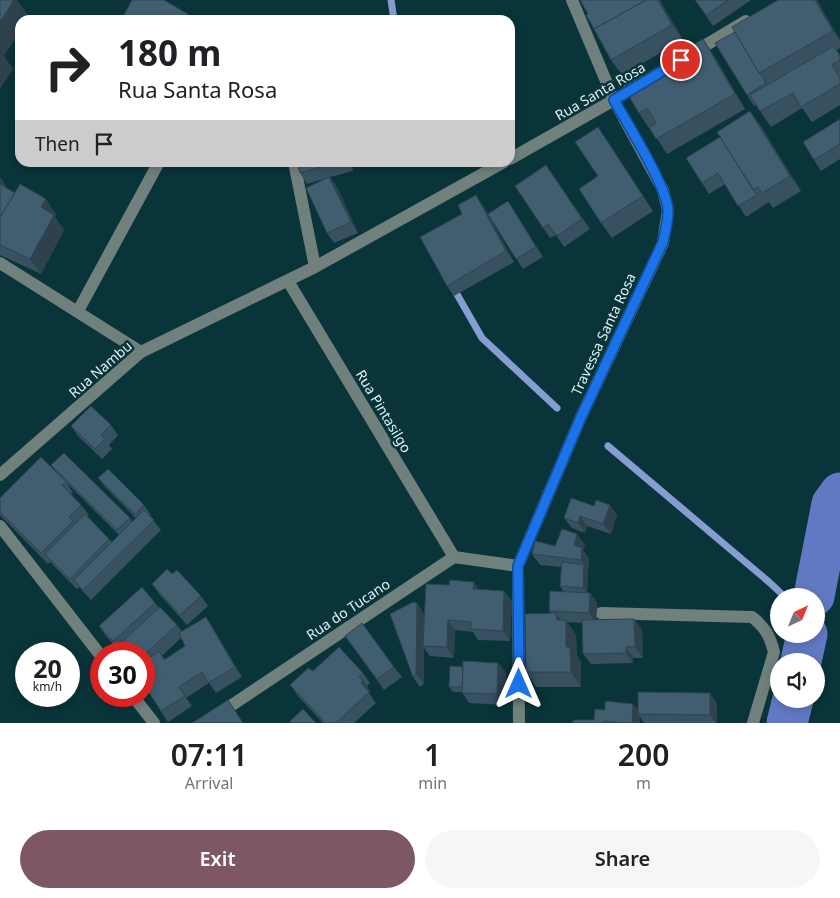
<!DOCTYPE html>
<style>
:root{--surface:#fff;--page:#f6f6f6;--text:#202124;--muted:#757577;--accent:#7e5764}
body{margin:0;font-family:"Noto Sans",sans-serif;background:var(--page);color:var(--text);height:100vh;display:flex;flex-direction:column;font-size:19px;white-space:nowrap}
*{box-sizing:border-box;margin:0}
p{font-size:16px;color:var(--muted)}
.icon{flex:none;width:28px;height:28px;fill:none;stroke:currentColor;stroke-width:2;stroke-linecap:round;stroke-linejoin:round}
.map{position:relative;height:723px;overflow:hidden}
.panel{display:flex;flex-direction:column;background:var(--surface);flex:1}
.panel>*{flex:none}
.hud{position:absolute;left:15px;top:15px;width:500px;height:152px;border-radius:15px;box-shadow:0 2px 8px #0003;background:#fff;color:var(--text);overflow:hidden}
.needle{width:32px;rotate:43deg}
.buttons{position:absolute;left:770px;top:588px;display:grid;gap:10px}
.buttons a{display:grid;place-items:center;width:55px;height:55px;border-radius:50%;background:var(--surface);box-shadow:0 2px 8px #0003;font-size:25px}
.speed{position:absolute;left:15px;top:642px;display:flex;gap:10px;font-size:25px;font-weight:700;text-align:center}
.speed>*{display:grid;place-content:center;width:65px;height:65px;border-radius:50%;background:var(--surface);box-shadow:0 2px 8px #0003;line-height:1}
.speed small{font-size:12px;font-weight:400}
.speed .limit{border:8px solid #d22;background:#fff;color:#111}
.pin{position:absolute;display:grid;place-items:center;width:42px;height:42px;color:#fff;margin:-21px;border:2px solid #fff;border-radius:50%;box-shadow:0 1px 5px #0007}
.me{position:absolute;width:55px;margin:-28px;rotate:0deg;stroke-linejoin:round;filter:drop-shadow(0 0 4px #0008)}
.turn{display:flex;align-items:center;gap:18px;height:105px;padding:0 20px;font-size:22px}
.turn .icon{width:65px;height:65px;stroke-width:2.5}
.turn b{display:block;font-size:35px;line-height:42px}
.then{display:flex;align-items:center;height:48px;padding:0 20px;background:#0003;gap:10px;font-size:19px}
.eta{display:flex;justify-content:space-evenly;align-items:center;height:85px;text-align:center}
.eta b{font-size:30px;font-weight:600;line-height:35px}
.button{display:flex;gap:10px;margin-top:auto;padding:10px 20px}
.button a{flex:1;height:58px;border-radius:30px;background:var(--accent);color:#fff;font-size:20px;font-weight:600;line-height:58px;text-align:center}
.button a+a{background:var(--page);color:var(--text)}
.map>svg:first-child{display:block}
.lines{fill:none;stroke-linecap:round;stroke-linejoin:round}
.stream{stroke:#869dd1;stroke-width:7}
.river{stroke:#6179c2;stroke-width:41}
.minor{stroke:#70807c;stroke-width:12}
.wall{fill:#385160;fill-rule:evenodd}
.shaded-wall{fill:#2e424e}
.building{fill:#415e70;stroke:#2e424e}
.route-casing{stroke:#114b97;stroke-width:12}
.route{stroke:#1a73e8;stroke-width:9}
.labels{text-anchor:middle;dominant-baseline:central;stroke-width:5;stroke-linejoin:round;paint-order:stroke}
.street-label{font-size:14px;fill:#ddf2f5;stroke:#093439}
</style>
<div class="map">
<svg width="840" height="723" viewBox="0 0 840 723">
<rect width="100%" height="100%" fill="#093439"/>
<g class="lines">
<!-- stream -->
<path class="stream" d="M391,0L394,20
M454,289L482,338L557,408
M608,446L769,582L784,596"/>
<!-- river -->
<path class="river" d="M814,596L832,504L840,493
M801,661L807,634
M787,723L793,699"/>
<!-- minor -->
<path class="minor" d="M510,159L614,100L746,21
M294,162L315,267
M0,263L141,352
M288,281L454,557
M78,311L159,162
M0,475L141,352L315,267L504,162
M0,526L101,656
M601,613L752,617C765,627 770,636 774,652L753,723
M133,696L154,723
M205,723L454,557L518,566
M519,723L518,566L581,417L663,243L668,210L663,190L614,100L572,0"/>
</g>
<!-- wall -->
<path class="wall" d="M580,0H660L683,40L622,75L611,60L594,29L588,14Z
M695,0H751L713,26Z
M817,0L840,40V48L837,50L840,55V105L812,122L802,108L771,127L756,105L754,106L747,95L715,43Z
M703,39L713,54L745,109L667,154L650,128H649L639,113L637,76L644,86L686,62Z
M840,119V159L821,171L814,160Z
M761,126L801,191L773,208L769,202L746,217L725,184L709,194L702,183Z
M608,142L653,211L612,238L601,223L598,176Z
M297,162H351L353,171L330,177L337,187L358,233L334,243L327,233V178L307,184L300,173Z
M546,165L590,229L564,247L556,235L550,238L515,186Z
M0,177L6,186L5,188L15,193L56,214L55,217L64,230L41,274L0,255Z
M476,195L488,214L508,201L515,212L543,257L523,269L489,216L514,262L454,296L447,286L462,214Z
M111,425L118,435L109,445L112,449L102,459L78,436L71,426Z
M51,465L130,518L132,522L136,518L106,488L98,478L144,505L151,515L150,516L161,530L91,600L79,587L77,589L50,562L48,564L0,515V498L57,473ZM67,483L119,535L112,542L87,517L89,515L81,505L71,494L73,493Z
M571,498L617,515L611,534L587,526L585,533L572,528L564,518Z
M585,545L583,550L589,559L588,570L587,593H590L597,603L596,620L642,629L643,658H633V663L591,664L583,654L582,623L567,622L576,635L577,656L581,662V687H536L526,672L551,613L549,611L564,592L560,586L561,567L540,565L532,554L555,546Z
M152,584L201,596L208,606L187,625L159,594Z
M479,589L504,591L512,601L510,641L478,640L473,632L455,630L454,658L430,656L424,648V684L420,687L413,677L417,603L424,614Z
M155,603L159,608L177,625L182,631L206,617L213,628L242,677L216,693L209,683L186,698L192,706L168,722L144,685V654H113L112,651L116,647L106,636L99,626ZM181,638L185,646L165,659L162,656Z
M345,636L394,667L402,677L384,690Z
M498,663L506,673L505,705L469,703L462,692H453L449,687L463,667Z
M313,671L363,673L370,683L367,686L370,691L369,693L376,703L354,723H323L297,695L290,685Z
M710,693L717,704V723H644L640,717V723H573L594,720L605,710L633,704L638,710Z"/>
<!-- shaded-wall -->
<path class="shaded-wall" d="M14,0H17L29,17L27,20H20V31L4,56L13,69L0,89V22Z
M658,0H660L683,40L672,25Z
M815,0H817L840,41L833,31Z
M188,14L192,20H185Z
M703,39L713,54L745,109L735,94Z
M750,111L761,126L801,191L790,176Z
M348,162H351L353,171Z
M0,177L6,186L0,196Z
M329,177L337,187L358,233L351,222Z
M476,195L483,206L514,262L506,251Z
M46,199L56,214L55,217L64,230L41,274L30,259L41,207Z
M508,201L515,212L543,257L536,247Z
M610,505L617,515L611,534L603,524Z
M580,516L587,526L585,533L578,523Z
M577,534L585,545L583,550L589,559L588,570L581,560L574,545Z
M584,565L588,570L587,593L583,588Z
M474,582L481,592L473,589Z
M504,591L512,601L510,641L503,631Z
M590,593L597,603L596,624L589,613Z
M417,603L424,614L423,646L424,648V684L416,674Z
M556,613L566,627V620L576,635L577,656L581,662V687L571,672L566,647L557,620Z
M206,617L213,628L242,677L235,667Z
M634,619L642,629L643,658L635,647Z
M448,620L455,630L454,658L447,647Z
M626,647L633,658V663L626,653Z
M498,663L506,673L505,705L497,694Z
M363,681L370,691L369,693L361,683Z
M710,693L717,704V723H716L710,715Z
M633,704L640,714H638L640,717V723H632Z"/>
<!-- building -->
<path class="building" d="M0,0H14L0,22Z
M132,0H164L188,14L185,20H121Z
M580,0H646L594,29L586,15L588,14Z
M646,0H658L672,25L611,60L594,29Z
M695,0H728L706,15Z
M778,0H815L833,31L759,73L732,27Z
M735,32L759,73H760L766,83L747,95L715,43Z
M703,39L735,94L656,139L649,127L656,123L647,108L639,113L622,85L637,76L643,87L686,62L680,52Z
M834,46L840,56V60L832,65L840,78V84L801,107L793,93L760,111L750,95Z
M750,111L790,176L762,193L758,187L753,190L717,132Z
M840,119V144L814,160L803,142Z
M598,127L643,196L601,223L579,189L598,176L575,142Z
M720,137L757,195L738,206L718,173L702,183L686,158Z
M297,162H338L300,173Z
M546,165L582,219L557,236L548,224L543,228L515,186Z
M329,177L351,222L327,233L306,188Z
M0,184L15,193L0,217Z
M20,184L46,199L41,207L54,215L30,259L0,245V217Z
M476,195L506,251L447,286L420,237L462,214L458,205Z
M508,201L536,247L516,259L488,214Z
M91,406L111,425L101,435L105,439L95,449L71,426Z
M64,453L130,518L117,530L51,465Z
M41,457L66,482L62,485L81,505L69,517L73,521L41,553L0,512V498Z
M108,469L144,505L135,514L98,478Z
M571,498L594,506L596,500L610,505L603,524L580,516L578,523L564,518Z
M144,510L154,520L83,590L74,580Z
M85,514L109,539L70,579L45,554Z
M562,529L577,534L574,545L582,548L581,560L532,554L535,541L555,546Z
M562,562L584,565L583,588L560,586Z
M167,569L172,574L177,570L201,596L180,615L152,584Z
M450,580L474,582L473,589L504,591L503,631L471,629V622L448,620L447,647L423,646L426,584L449,585Z
M142,587L155,603L113,641L99,626Z
M550,591L590,593L589,613L549,611Z
M413,602L417,603L416,674L413,677L390,614Z
M160,607L177,625L144,655V654H114L112,651Z
M556,613L557,620H566V647H570L571,672H526L525,614Z
M206,617L235,667L208,683L202,672L179,687L185,696L161,711L144,685V661L159,651L164,660L185,646L179,633Z
M634,619L635,647H626V653L583,654L582,620Z
M362,623L394,667L377,679L345,636Z
M339,647L363,673L359,677L363,681L361,683L369,692L336,723H326L290,685L308,668L313,671Z
M463,661L498,663L497,694L462,693Z
M450,666L463,667L462,687H449Z
M638,692L710,693V715L638,714Z
M228,700L243,723H192Z
M605,701L633,704L632,723H624L604,721V723H573V720H594L595,709L605,710Z
M303,709L316,723H291L290,721Z"/>
<g class="lines">
<defs>
<path id="route" d="M519,684L518,566L581,417L663,242C665,233 668,222 668,212C669,190 627,123 614,100L681,60"/>
</defs>
<!-- route casing -->
<use href="#route" class="route-casing"/>
<!-- route -->
<use href="#route" class="route"/>
</g>
<g class="labels">
<!-- street labels -->
<g class="street-label">
<text transform="translate(600 91) rotate(-30)">Rua Santa Rosa</text>
<text transform="translate(603 334) rotate(-65)">Travessa Santa Rosa</text>
<text transform="translate(100 369) rotate(-41)">Rua Nambu</text>
<text transform="translate(384 411) rotate(59)">Rua Pintasilgo</text>
<text transform="translate(348 609) rotate(-34)">Rua do Tucano</text>
</g>
</g>
</svg>
<div class="buttons">
<a><svg class="needle" viewBox="-14 -14 28 28"><path d="M0-13l5 13h-10z" fill="#e53935"/><path d="M0 13l5-13h-10z" fill="#757577"/></svg></a>
<a><svg class="icon" aria-label="sound" viewBox="0 0 24 24"><path d="M4 9h4l5-4v14l-5-4H4zM17 9q2 3 0 6"/></svg></a>
</div>
<div class="speed"><div>20<small>km/h</small></div><div class="limit">30</div></div>
<div class="pin" style="left:681px;top:60px;background:#d93025"><svg class="icon" aria-label="arrive" viewBox="0 0 24 24"><path d="M6 21V4h12l-3 4 3 4H6"/></svg></div>
<svg class="me" style="left:519px;top:684px" viewBox="-20 -20 40 40"><path d="M0-17L14 15 0 8-14 15z" fill="#1a73e8" stroke="#fff" stroke-width="4"/></svg>
<div class="hud">
<div class="turn"><svg class="icon" aria-label="right" viewBox="0 0 24 24"><path d="M7 20v-9h11M14 6l5 5-5 5"/></svg><div><b>180 m</b>Rua Santa Rosa</div></div>
<div class="then">Then<svg class="icon" aria-label="arrive" viewBox="0 0 24 24"><path d="M6 21V4h12l-3 4 3 4H6"/></svg></div>
</div>
</div>
<section class="panel">
<div class="eta">
<div><b>07:11</b><p>Arrival</p></div>
<div><b>1</b><p>min</p></div>
<div><b>200</b><p>m</p></div>
</div>
<div class="button"><a>Exit</a><a>Share</a></div>
</section>
